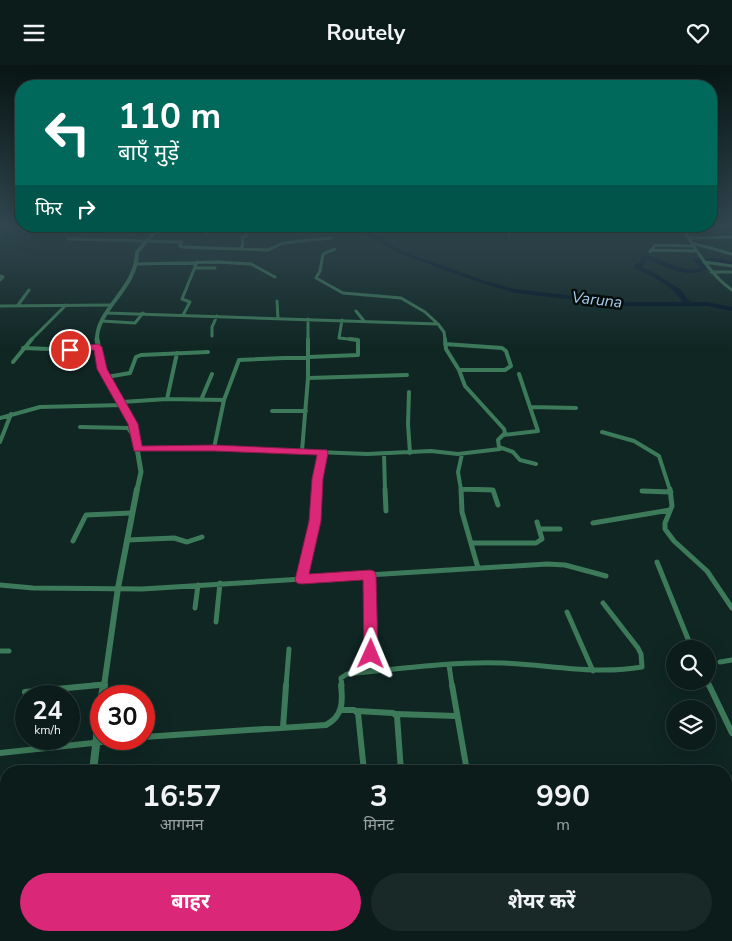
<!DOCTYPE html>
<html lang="hi">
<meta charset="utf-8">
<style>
:root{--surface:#0b1c1a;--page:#192927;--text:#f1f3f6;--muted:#9aa1a2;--line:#2b3a39;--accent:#db2777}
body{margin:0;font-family:"Nunito Sans","Noto Sans Devanagari",sans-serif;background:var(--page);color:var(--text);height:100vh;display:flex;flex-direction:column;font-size:19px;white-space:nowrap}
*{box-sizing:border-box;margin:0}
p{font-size:16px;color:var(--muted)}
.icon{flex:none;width:28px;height:28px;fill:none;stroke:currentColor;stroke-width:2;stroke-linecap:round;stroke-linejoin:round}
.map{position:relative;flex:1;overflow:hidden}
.drawer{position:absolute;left:0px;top:700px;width:732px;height:176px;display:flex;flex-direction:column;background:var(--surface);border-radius:20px 20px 0 0;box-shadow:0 5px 20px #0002,0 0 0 1px var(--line)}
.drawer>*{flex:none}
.hud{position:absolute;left:15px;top:15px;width:702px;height:152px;border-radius:20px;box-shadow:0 5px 20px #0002,0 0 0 1px var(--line);background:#00695c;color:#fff;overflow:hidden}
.tools{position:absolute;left:666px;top:575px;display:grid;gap:10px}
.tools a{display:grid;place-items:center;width:50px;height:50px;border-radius:50%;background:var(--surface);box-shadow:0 5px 20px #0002,0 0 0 1px var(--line);font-size:25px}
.speed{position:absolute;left:15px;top:620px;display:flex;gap:10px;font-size:25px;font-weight:700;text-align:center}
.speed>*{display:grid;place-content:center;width:65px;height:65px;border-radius:50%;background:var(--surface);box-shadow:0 5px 20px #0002,0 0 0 1px var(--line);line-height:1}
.speed small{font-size:12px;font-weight:400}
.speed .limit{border:8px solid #d22;background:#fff;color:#111}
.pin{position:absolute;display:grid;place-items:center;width:42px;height:42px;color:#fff;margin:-21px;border:2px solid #fff;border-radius:50%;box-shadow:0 1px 5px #0007}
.me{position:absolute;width:55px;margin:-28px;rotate:1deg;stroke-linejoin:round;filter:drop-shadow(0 0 4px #0008)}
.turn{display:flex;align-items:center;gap:18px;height:105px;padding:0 20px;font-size:22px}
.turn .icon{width:65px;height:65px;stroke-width:2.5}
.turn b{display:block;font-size:35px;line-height:42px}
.then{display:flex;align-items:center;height:48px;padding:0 20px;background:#0003;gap:10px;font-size:19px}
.eta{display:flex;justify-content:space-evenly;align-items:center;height:85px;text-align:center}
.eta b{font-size:30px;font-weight:700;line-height:35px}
.action{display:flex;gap:10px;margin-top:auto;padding:10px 20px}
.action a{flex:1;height:58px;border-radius:30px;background:var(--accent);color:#fff;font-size:20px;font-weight:700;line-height:58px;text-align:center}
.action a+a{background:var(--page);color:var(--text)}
header{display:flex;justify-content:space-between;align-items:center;height:65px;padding:0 20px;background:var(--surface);font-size:22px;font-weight:700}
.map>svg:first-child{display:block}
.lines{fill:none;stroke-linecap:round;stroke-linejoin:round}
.river{fill:#001426;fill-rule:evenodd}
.minor-far3{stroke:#3d7a59;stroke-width:3}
.minor-far2{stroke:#3d7a59;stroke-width:4}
.minor-far1{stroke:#3d7a59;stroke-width:5}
.minor{stroke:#3d7a59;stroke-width:6}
.tertiary-far3{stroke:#3d7a59;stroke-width:4}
.tertiary-far2{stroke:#3d7a59;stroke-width:5}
.tertiary-far1{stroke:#3d7a59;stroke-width:6}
.tertiary{stroke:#3d7a59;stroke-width:8}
.route{fill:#db2777;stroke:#8e194d}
.labels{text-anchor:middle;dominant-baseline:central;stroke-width:5;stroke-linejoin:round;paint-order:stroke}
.far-water-label{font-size:16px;font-style:italic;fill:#a6cced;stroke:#040d0c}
</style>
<header><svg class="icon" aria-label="menu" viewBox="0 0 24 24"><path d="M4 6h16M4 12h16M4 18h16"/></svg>Routely<svg class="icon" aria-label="heart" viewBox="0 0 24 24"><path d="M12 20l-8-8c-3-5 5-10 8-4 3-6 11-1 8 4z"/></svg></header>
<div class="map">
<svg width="732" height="876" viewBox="0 0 732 876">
<rect width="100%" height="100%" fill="#0f2623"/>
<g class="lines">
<!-- river -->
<path class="river" d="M352,161H360L402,186L485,216L515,224L628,237H683C672,220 652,211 634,203V201L640,197L641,191C662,189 678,210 701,203L693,195V193H720L732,197V201L719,197L701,196L707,202V204C687,215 665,201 646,194V198L641,202L651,206L680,224L690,237H707L732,242V246L707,241H628L515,228L481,218L398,188Z"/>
<!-- minor-far3 -->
<path class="minor-far3" d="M583,161L594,165
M681,161C696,184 709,209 732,225
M206,169L208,161
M509,170L510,161
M689,173L732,172
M68,174L182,177L180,181L182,182L268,185L283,178L331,173
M692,178L732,189
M240,184L243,180L242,173L246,171L247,161
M335,184L323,189L320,206L316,213L343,228L401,233L425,247L438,259L444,267L445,275
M651,185L696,186
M650,187L655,180L694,181
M704,197L732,201
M137,199L217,197L251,199L275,212
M195,203H215
M711,207H732
M0,211L3,212L0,215
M277,236L278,254
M18,240L29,225
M0,241L111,240
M356,246L364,256
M106,248L438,259
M183,250L190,237L182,234L197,197
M308,254V275
M342,255L339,273L358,275
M102,256L135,258L143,248
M212,271V262L217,251
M31,275L66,240"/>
<!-- minor-far2 -->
<path class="minor-far2" d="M445,274L446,284L459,305L465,321L504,364L505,368L498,375L499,382L513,387L520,395L536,399
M445,279L502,283L506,286L511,301L505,305H459
M23,283L77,285L98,282
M13,297L32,274
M107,312L130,308L136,292L141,290L208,287
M308,313L407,310
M409,327L408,359L410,388
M167,334L177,288
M201,335L212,309
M122,337L167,334L224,335
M530,342L576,343
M272,346H306
M0,353L40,342L123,340
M80,362L128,363L135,373
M602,367L634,376L659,391L670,425
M503,370L538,366L519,309
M0,377L11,349
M214,383L224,335L239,295L358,290V275L350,274
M138,384L214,383L367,389L431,386L458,389L500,384
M302,386L308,313V274
M384,388L385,425
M461,424L493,425
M317,425L323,387
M461,425L458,407L462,389"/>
<!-- minor-far1 -->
<path class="minor-far1" d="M385,424L386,446
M461,424L462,447L478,503
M461,424L493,425L498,440
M670,424L672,441L665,458V464L674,476L707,506L732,543
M642,426L671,427
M593,458L670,445
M539,464H560
M127,475L174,473L187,477L202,472
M73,476L86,450L131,448
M471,478H536L542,474L537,457
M657,497L692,584
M370,510L372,555L371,606
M301,515L315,456L317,424
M0,520L33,523L142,524L547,499L565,500L606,511
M195,543L198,520
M567,547L593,606
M216,557L220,518
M0,586H9
M720,597L732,595
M449,600L452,621
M707,616L709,621
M87,621L104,619
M286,621L289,584
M342,621L341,613L347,609C399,604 452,596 504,598C551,600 596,610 642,602L641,589L638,583L603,538"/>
<!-- minor -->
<path class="minor" d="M452,620L467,706
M709,620L732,668
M25,627L99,620
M342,645H354L358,648L364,706
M357,646L393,648L397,651L401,706
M396,649L456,651
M283,663L286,620
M144,672L326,660C343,651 343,637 341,620
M0,688L130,674
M726,770L732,769
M0,852H6
M726,853L732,863
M241,870V876
M296,870V876
M585,870L587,876
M412,876L413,870
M723,876L732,872"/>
<!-- tertiary-far3 -->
<path class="tertiary-far3" d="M97,275C96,244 137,224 137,187L160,161"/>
<!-- tertiary-far2 -->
<path class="tertiary-far2" d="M97,274L102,304L133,359L141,407L137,425"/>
<!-- tertiary-far1 -->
<path class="tertiary-far1" d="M104,621L118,523L137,424"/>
<!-- tertiary -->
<path class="tertiary" d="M102,631L104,620
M93,706L101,638
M82,870V876"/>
</g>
<!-- sky -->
<linearGradient id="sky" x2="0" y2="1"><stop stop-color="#081513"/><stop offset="0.57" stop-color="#314750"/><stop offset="1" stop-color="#314750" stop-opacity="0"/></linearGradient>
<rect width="732" height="283" fill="url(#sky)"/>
<!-- route -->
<path class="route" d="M98,279L102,282L107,304L138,359L142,381L214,380L327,385L328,388L323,414L321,456L309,509L370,505L374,506L376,510L378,589L376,593L371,595L366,593L364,589L363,515L301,519L297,518L295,515L309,456L312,414L317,390L214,386H134L128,359L97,304L94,285L70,287L66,285L70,282Z"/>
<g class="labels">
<!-- far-water labels -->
<g class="far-water-label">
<text transform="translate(597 235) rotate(6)">Varuna</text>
</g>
</g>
</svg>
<div class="tools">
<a><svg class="icon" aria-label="search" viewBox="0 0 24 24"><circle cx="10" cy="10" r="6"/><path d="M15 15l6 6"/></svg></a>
<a><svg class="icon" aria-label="layers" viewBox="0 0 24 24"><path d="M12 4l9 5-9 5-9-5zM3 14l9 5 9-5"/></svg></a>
</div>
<div class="speed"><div>24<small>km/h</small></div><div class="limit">30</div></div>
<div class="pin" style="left:70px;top:285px;background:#d93025"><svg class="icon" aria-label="arrive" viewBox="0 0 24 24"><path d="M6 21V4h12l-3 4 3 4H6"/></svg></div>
<svg class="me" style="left:371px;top:589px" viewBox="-20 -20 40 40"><path d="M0-17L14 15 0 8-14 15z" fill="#db2777" stroke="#fff" stroke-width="4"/></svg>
<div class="hud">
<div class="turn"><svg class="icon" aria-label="left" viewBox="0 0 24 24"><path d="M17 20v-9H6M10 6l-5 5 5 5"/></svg><div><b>110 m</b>बाएँ मुड़ें</div></div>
<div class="then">फिर<svg class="icon" aria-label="right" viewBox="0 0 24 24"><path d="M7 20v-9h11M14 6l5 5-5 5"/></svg></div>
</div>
<section class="drawer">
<div class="eta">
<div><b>16:57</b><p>आगमन</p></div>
<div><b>3</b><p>मिनट</p></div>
<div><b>990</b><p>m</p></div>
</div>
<div class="action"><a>बाहर</a><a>शेयर करें</a></div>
</section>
</div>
